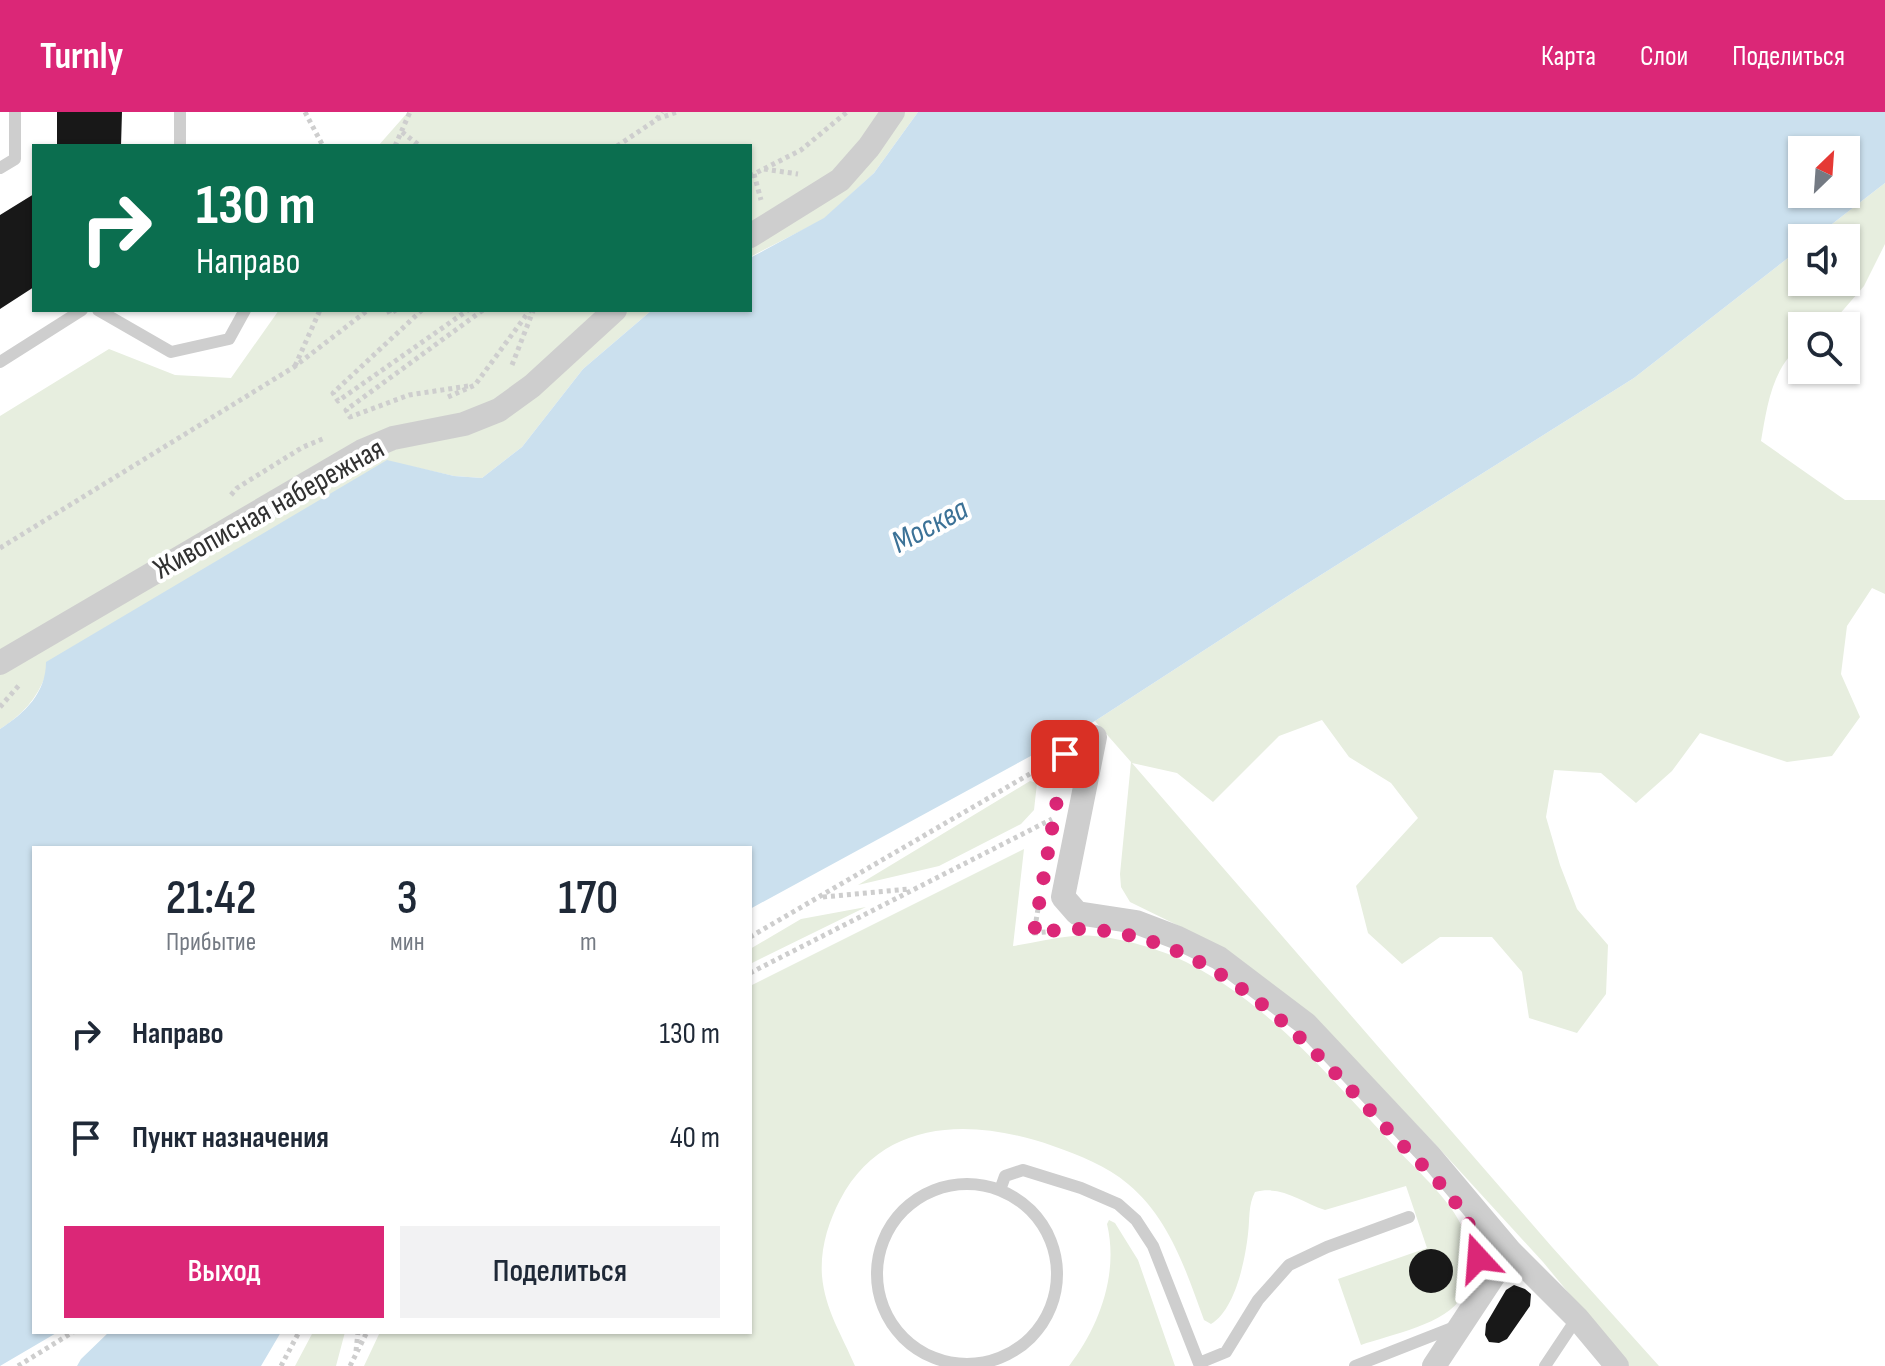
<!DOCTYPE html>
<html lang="ru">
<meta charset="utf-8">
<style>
:root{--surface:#fff;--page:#f2f2f3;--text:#1f2937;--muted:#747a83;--accent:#db2777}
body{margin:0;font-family:"Sofia Sans Condensed",sans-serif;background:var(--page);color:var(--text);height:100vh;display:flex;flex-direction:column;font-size:30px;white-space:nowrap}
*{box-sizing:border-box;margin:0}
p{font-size:26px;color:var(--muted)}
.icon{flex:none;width:44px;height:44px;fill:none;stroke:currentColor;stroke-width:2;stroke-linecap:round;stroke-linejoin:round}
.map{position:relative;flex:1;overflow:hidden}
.details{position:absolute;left:32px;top:734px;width:720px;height:488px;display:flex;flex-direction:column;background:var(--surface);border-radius:0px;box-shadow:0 2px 6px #0004}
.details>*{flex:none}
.top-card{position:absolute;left:32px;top:32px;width:720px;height:168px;border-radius:0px;box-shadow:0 2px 6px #0004;background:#0b6e4f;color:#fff;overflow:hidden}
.needle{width:52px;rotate:25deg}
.controls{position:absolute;left:1788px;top:24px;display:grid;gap:16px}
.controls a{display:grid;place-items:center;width:72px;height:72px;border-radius:0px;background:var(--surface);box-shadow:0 2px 6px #0004;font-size:40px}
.pin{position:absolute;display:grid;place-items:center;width:68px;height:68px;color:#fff;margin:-34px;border-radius:16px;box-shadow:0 4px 12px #0006}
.me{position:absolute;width:88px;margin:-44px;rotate:341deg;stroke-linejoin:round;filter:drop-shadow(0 0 6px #0008)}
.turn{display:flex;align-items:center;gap:28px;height:168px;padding:0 32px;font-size:36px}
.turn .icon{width:104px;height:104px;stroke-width:2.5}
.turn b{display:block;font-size:56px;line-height:68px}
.eta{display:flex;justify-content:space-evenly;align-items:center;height:136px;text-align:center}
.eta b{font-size:48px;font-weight:600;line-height:56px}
.button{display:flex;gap:16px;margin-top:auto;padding:16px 32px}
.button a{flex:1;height:92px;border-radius:0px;background:var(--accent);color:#fff;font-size:32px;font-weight:600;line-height:92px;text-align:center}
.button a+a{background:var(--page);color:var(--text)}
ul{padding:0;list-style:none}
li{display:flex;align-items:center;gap:24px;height:104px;padding:0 32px}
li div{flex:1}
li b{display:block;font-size:30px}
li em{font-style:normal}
header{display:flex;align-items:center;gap:48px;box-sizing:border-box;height:112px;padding:0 40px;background:var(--accent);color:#fff}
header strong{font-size:38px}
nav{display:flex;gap:44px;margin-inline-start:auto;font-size:28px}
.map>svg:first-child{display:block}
.green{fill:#e7eedf}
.water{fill:#cbe0ee;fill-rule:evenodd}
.building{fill:#181818}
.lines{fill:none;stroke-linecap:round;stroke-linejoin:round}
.path{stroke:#cecece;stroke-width:5;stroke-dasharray:4 4;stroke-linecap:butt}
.lane{stroke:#cecece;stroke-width:12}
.street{stroke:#cecece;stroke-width:24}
.route{stroke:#db2777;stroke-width:14;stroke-dasharray:0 25.2}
.labels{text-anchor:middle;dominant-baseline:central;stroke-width:8;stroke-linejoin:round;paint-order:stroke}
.street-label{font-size:30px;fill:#313131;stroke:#fff}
.water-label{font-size:32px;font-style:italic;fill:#3c7297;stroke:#fff}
</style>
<header>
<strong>Turnly</strong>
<nav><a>Карта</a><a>Слои</a><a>Поделиться</a></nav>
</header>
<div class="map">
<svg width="1885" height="1254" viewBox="0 0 1885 1254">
<rect width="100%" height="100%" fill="#fff"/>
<!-- green -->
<path class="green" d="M408,0H918L874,61L824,107L750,145V34H378Z
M1885,71V132L1864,174L1831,212L1802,214V233C1772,254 1767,295 1761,329L1845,388H1885V482L1872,476L1847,514L1841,562L1860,605L1832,644L1787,650L1700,621L1672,659L1636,691L1601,661L1554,658L1546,705L1560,753L1577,797L1608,833L1606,882L1577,921L1529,906L1522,860L1492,825H1440L1402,852L1368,821L1356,774L1418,706L1391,671L1349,645L1322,608L1279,624L1213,690L1177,661L1132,651L1552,1135L1659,1254H1629L1543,1150L1437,1034L1312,903L1224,836L1130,790L1121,775L1120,762L1131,650L1095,609L1297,478L1634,266L1802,135V170H1846V126H1814Z
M279,198H652L583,257L522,335L482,366L454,364L387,349L46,562C37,587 22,603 0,617V304L109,237L175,263L231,266Z
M1030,669L1037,671L1034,698L1021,712L939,754L858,773Z
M1024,737L1013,834C1033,831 1053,826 1073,824C1103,821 1146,833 1173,844C1264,884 1329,965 1396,1036C1420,1062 1455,1091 1467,1126C1473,1145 1472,1167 1462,1184C1448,1212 1389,1223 1361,1233L1338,1167L1427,1136L1406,1074L1325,1098C1301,1090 1282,1073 1255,1080C1248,1093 1250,1107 1248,1122C1245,1149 1235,1198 1211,1212L1204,1208C1186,1159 1170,1107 1128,1072C1107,1054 1079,1043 1053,1034C976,1007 884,1004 840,1088C828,1111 820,1137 822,1164C825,1198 842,1223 855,1254H364L380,1220H750V874Z
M866,795L750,852V837L801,807Z
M1109,1108L1115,1111L1138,1148L1175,1254H1069C1099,1215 1119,1162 1107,1112Z
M313,1220H345L336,1254H295Z"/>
<!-- water -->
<path class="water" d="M918,0H1885V71L1814,126H1802V135L1634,266L1297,478L1095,609L750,797V736H34V1220H58L0,1254V617C25,601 46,581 46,550L387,348L454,364L482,366L522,335L583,257L652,198H750V146L824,106L874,61ZM1802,38H1846V82H1802Z
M109,1220H281L261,1254H77L81,1247Z"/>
<!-- building -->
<path class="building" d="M57,0H122L121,34H57Z
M34,82V175L0,197V103Z
M1409 1159a22 22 0 1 1 44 0a22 22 0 1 1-44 0Z
M1514,1173L1525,1177L1531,1182L1530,1194L1507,1227L1499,1231L1489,1230L1485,1223L1486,1212L1506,1178Z"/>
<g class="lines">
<!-- path -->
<path class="path" d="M305,0L323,34
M657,7L677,0
M402,20L420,34
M395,34L410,0
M617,34L656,8L662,0
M764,57L798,62
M754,62L761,88
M750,64L801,38L847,0
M388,198L390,202L396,198
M422,198L333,281L338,289L468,198
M512,253L533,199
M295,254L320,198
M468,274L409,283L350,305L346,298L483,198
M448,285L475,273L530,198
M231,383L237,376L303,335L325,326
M0,436L294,255L368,198
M0,595L21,571
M823,785L909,777
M1038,797L1034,821L1055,819
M750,825L1064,642
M750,861L1052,707
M356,1239L358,1220
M18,1254L73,1220
M281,1254L299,1220
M350,1254L367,1220"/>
<!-- lane -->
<path class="lane" d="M180,34V0
M0,56L15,47V0
M98,198L171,240L229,227L245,198
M0,250L82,198
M877 1162a90 90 0 1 1 180 0a90 90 0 1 1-180 0Z
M1000,1078L1005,1064L1023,1058L1081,1076L1118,1092L1136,1108L1153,1134L1200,1254
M1199,1251L1226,1240L1258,1188L1289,1153L1327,1135L1409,1105
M1355,1254L1457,1214
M1545,1254L1577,1206"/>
<!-- street -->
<path class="street" d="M750,124L840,68L869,35L893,0
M0,551L362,339L393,326L464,312L499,298L532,274L615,198
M1095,625L1063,785L1077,801L1136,810L1178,826L1219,846L1306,912L1430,1044L1510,1139L1577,1206L1617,1254
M1434,1254L1510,1139"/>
</g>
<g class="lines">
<!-- route -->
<path class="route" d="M1065,642L1034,821C1048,820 1063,816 1077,817C1212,819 1304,927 1389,1019C1417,1050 1458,1082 1473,1122C1476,1129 1477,1138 1478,1146"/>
</g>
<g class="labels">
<!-- street labels -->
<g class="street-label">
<text transform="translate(269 397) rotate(-29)">Живописная набережная</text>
</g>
<!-- water labels -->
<g class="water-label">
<text transform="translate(930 414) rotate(-28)">Москва</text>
</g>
</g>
</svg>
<div class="controls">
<a><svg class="needle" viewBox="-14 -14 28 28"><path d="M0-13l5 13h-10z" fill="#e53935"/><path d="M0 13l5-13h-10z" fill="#747a83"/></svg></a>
<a><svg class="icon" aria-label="sound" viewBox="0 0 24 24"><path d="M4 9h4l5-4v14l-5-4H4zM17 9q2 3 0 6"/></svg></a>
<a><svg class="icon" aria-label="search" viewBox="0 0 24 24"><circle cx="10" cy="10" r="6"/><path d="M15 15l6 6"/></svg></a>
</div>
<div class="pin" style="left:1065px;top:642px;background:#d93025"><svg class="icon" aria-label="arrive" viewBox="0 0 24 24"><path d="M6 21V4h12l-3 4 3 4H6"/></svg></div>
<svg class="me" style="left:1478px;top:1146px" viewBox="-20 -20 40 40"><path d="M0-17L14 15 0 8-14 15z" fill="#db2777" stroke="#fff" stroke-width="4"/></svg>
<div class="top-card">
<div class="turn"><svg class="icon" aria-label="right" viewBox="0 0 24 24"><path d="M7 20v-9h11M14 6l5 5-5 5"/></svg><div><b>130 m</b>Направо</div></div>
</div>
<section class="details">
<div class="eta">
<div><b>21:42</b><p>Прибытие</p></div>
<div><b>3</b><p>мин</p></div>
<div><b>170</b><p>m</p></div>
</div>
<ul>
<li><svg class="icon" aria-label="right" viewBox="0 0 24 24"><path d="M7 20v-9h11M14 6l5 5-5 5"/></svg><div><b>Направо</b></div><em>130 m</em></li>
<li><svg class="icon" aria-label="arrive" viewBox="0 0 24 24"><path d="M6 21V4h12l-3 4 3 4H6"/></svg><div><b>Пункт назначения</b></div><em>40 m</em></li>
</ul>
<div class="button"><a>Выход</a><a>Поделиться</a></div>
</section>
</div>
